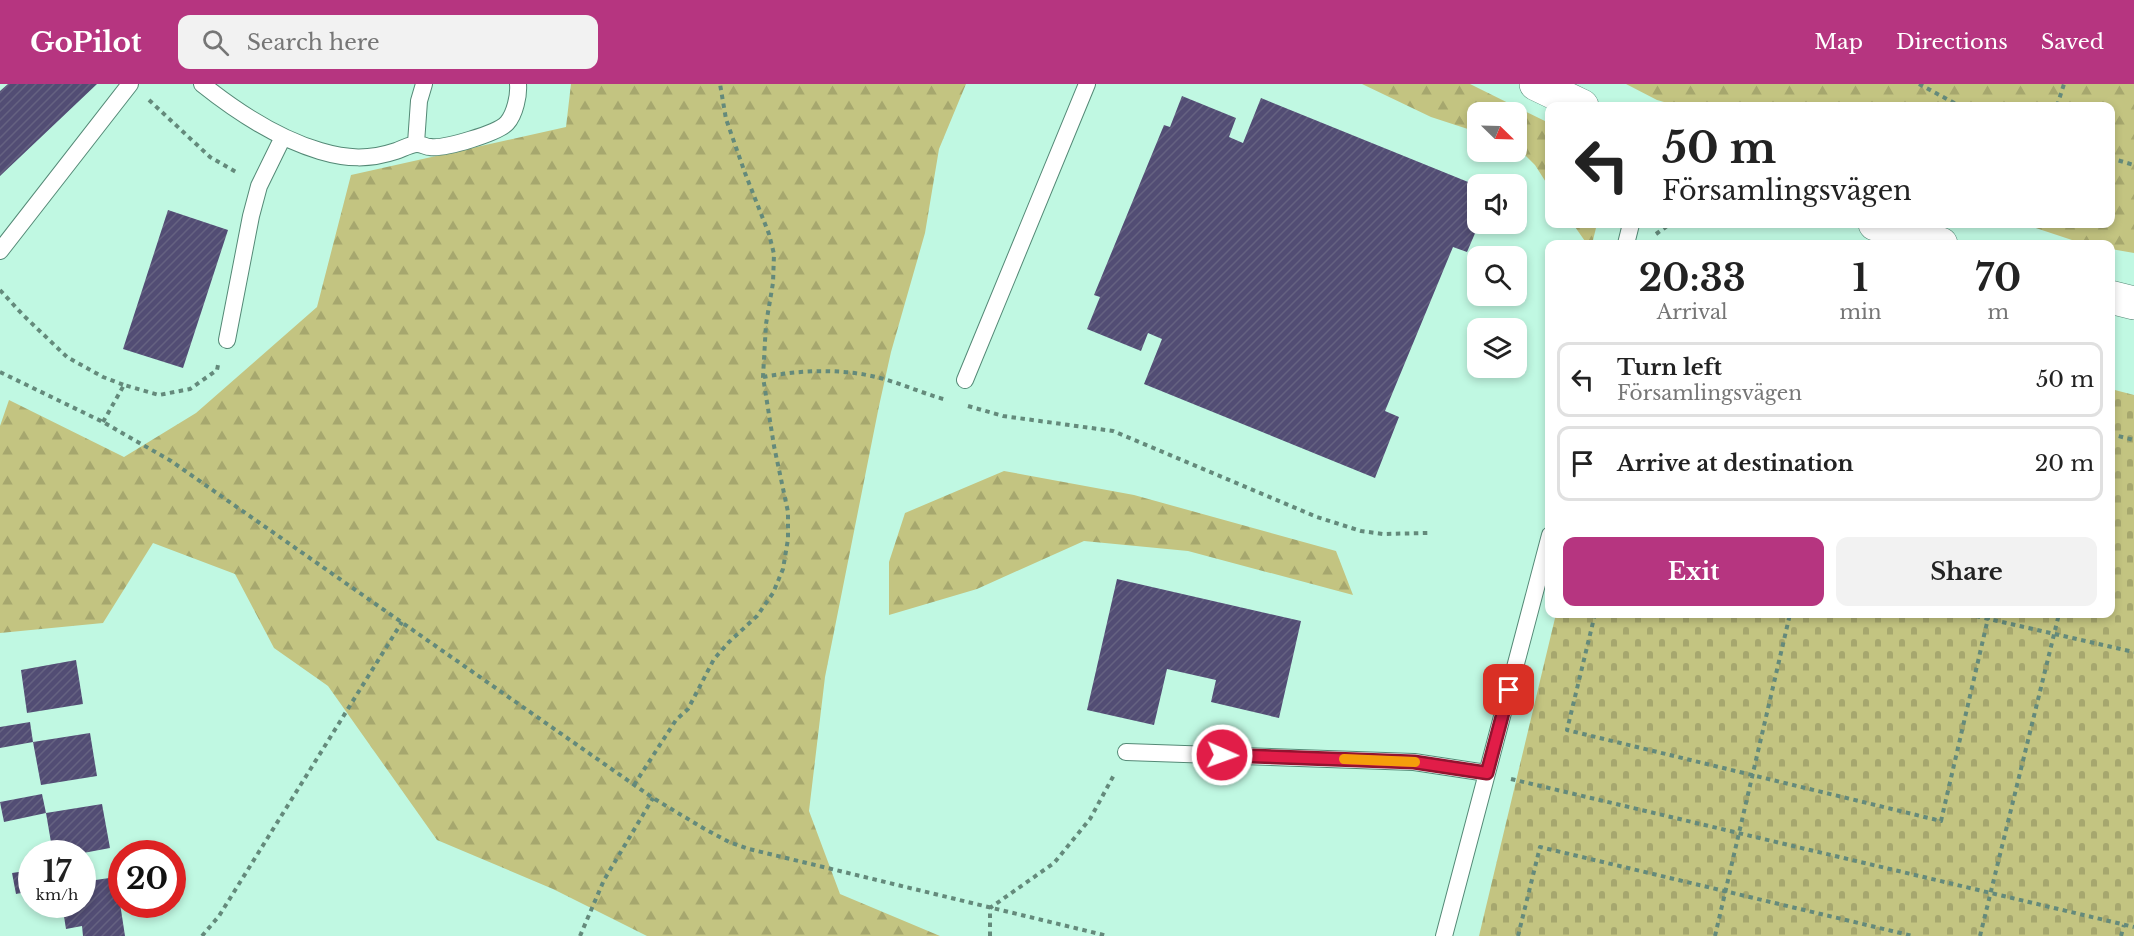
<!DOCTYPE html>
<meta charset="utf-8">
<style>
:root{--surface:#fff;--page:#f2f2f2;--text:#222;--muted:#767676;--line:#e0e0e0;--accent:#b63580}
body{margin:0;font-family:"Libre Baskerville",serif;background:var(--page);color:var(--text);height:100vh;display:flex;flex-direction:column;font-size:22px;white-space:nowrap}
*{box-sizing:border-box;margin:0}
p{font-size:20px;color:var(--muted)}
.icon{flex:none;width:33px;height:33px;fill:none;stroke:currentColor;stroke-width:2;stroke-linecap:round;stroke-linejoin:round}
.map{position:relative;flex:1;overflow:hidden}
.drawer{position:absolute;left:1545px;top:156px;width:570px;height:378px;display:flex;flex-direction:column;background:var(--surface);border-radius:12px;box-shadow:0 3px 9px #0003}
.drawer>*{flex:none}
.top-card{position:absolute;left:1545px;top:18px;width:570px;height:126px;border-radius:12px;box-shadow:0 3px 9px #0003;background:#fff;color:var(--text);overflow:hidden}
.needle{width:39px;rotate:113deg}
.tools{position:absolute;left:1467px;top:18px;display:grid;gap:12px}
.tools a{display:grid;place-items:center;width:60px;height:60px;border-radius:12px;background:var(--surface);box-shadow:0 3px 9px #0003;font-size:30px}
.speed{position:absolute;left:18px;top:756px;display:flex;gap:12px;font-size:30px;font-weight:700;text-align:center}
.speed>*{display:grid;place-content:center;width:78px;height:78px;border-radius:50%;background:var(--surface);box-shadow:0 3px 9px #0003;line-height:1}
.speed small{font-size:15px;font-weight:400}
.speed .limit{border:9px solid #d22;background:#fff;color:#111}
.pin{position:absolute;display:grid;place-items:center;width:51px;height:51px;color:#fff;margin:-26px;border-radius:12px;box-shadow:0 3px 9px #0006}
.me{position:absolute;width:66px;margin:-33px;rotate:92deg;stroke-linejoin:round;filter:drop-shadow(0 0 4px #0008)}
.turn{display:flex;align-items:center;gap:21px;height:126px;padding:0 18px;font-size:27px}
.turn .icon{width:78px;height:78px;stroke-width:2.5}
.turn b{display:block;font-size:42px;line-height:51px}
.eta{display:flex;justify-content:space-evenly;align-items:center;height:102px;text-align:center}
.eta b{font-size:36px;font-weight:700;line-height:42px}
.primary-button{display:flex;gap:12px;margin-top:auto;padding:12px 18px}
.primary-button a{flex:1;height:69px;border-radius:12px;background:var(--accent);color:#fff;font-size:24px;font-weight:700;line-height:69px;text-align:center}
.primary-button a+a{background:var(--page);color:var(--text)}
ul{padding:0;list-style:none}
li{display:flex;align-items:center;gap:18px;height:75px;margin:0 12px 9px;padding:0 6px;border:3px solid var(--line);border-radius:12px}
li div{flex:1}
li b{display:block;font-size:22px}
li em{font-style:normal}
header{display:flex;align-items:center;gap:36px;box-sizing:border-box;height:84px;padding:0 30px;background:var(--accent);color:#fff}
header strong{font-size:28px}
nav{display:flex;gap:33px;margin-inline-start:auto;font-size:21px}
.search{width:420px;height:54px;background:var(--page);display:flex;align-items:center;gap:15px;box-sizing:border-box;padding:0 21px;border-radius:12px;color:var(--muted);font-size:22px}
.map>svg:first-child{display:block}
.forest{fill:url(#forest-firs)}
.cemetery{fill:url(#cemetery-stones)}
.building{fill:url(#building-hatch)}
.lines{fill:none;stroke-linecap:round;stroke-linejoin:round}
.lane-casing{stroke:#548976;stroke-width:18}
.secondary-casing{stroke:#548976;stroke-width:34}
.path{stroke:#648a7b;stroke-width:4;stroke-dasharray:4.5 4.5;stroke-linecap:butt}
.lane{stroke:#fff;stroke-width:16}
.secondary{stroke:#fff;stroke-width:33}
.route-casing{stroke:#92132f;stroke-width:15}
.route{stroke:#e11d48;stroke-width:10}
.slow{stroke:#f59e0b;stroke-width:10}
</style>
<header>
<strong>GoPilot</strong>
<div class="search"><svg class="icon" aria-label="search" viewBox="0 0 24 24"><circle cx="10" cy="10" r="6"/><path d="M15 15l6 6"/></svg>Search here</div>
<nav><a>Map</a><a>Directions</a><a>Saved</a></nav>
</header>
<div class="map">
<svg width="2134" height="852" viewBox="0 0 2134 852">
<defs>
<pattern id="forest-firs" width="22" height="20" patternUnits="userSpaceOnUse" patternTransform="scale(1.5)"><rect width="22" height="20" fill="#c3c481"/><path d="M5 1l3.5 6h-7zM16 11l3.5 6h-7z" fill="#a6a76e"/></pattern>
<pattern id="cemetery-stones" width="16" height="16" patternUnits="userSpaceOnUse" patternTransform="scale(1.5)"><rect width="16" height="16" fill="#c3c481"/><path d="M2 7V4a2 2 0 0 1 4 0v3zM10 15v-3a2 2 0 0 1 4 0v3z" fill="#a6a76e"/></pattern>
<pattern id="building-hatch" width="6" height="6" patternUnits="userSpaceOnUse" patternTransform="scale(1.5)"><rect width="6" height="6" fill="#524d74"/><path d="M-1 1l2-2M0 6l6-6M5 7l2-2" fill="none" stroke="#656281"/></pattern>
</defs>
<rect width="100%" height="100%" fill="#c0f8e2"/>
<!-- forest -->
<path class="forest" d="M571,0H966L939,65L925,149L891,268L879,322L825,593L809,727L840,810L940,852H647L553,805L437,756L328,602L274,564L235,490L153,459L103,539L0,549V342L9,316L124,373L196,329L317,223L351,91L566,43Z
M1362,0H1470L1549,39V103L1535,81L1517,63L1516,28H1478L1477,48L1431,33Z
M1626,0H2134V169L2111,165L2110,160L2081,159L2024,140H2110V22H1678L1657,16Z
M1573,140H1597L1592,160H1587Z
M1004,387L1134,411L1336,467L1353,511L1188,467L1084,457L977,505L889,531V478L905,429Z"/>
<!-- cemetery -->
<path class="cemetery" d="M2111,305L2134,311V852H1479L1556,530H2110Z"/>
<!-- building -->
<path class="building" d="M8,0H97L0,92V7Z
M1182,12L1236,34L1229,53L1243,59L1261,14L1478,102L1479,140L1467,168L1453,163L1385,327L1399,333L1375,394L1144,300L1162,255L1148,249L1141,267L1087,245L1100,213L1094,211L1164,41L1170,43Z
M168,126L228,146L183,284L123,265Z
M1117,495L1301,537L1279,634L1211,618L1216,596L1167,585L1154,641L1087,626Z
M76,576L83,620L27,629L21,586Z
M30,638L33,658L0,664V643Z
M90,649L97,692L41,701L33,658Z
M42,710L46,729L4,738L0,718Z
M102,720L110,764L78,770H53L46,729Z
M32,786V807L16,810L12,789Z
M116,793L125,852H83L82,842L66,845L62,820H82V798Z"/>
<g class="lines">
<defs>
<path id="lane" d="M202,0C237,28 276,54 320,67C347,75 369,76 396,67C402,65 411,60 417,60C422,60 426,63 430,63C445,65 498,49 507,39C515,30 519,11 518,0
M416,59L419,17L424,0
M1626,160L1631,140
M0,167L130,0
M227,256L251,132L259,102L283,53
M965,296L1087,0
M1126,668L1414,678L1487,689
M1444,852L1550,451"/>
<path id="secondary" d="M1536,0L1582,22
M1875,140L1941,160
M2110,213L2134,219"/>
</defs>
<!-- lane casing -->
<use href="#lane" class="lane-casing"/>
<!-- secondary casing -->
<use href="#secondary" class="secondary-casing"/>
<!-- path -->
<path class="path" d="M1919,0L1960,22
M149,16L210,73L238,89
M2057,22L2064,0
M2110,74L2134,81
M1656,150L1670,140
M0,206L23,231L67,273L103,293L124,301
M0,288L103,338L171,377L653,714L703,744L729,758L749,765L1108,852
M763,293C801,286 842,284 880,294C903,300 924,310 947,316
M968,322L1003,332L1113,347L1317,433L1361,447L1383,450L1428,449
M103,338L124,301L159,311L190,305L217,286L218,281
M2110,350L2134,356
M1595,530L1567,646L1941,737L1989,530
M1967,530L2134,568
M1511,695L2134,843
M634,701L676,636L688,625L714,575L729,558L757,532L773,509L783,485L788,455V428L774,362L763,293L766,240L773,199L774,170L769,150L745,89L726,35L720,0
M202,852L219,832L402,538
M580,852L604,796L653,714
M990,852V824L1054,779L1090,735L1115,689
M1518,852L1540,763L1913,852
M1715,852L1790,530
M1980,852L2059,530
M2121,852L2124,841"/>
<!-- lane -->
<use href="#lane" class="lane"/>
<!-- secondary -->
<use href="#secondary" class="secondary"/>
</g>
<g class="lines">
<defs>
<path id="route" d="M1222,671L1414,678L1487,689L1509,606"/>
</defs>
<!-- route casing -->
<use href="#route" class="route-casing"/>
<!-- route -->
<use href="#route" class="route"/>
<!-- slow -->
<path class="slow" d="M1344,675L1415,678"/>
</g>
</svg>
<div class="tools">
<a><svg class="needle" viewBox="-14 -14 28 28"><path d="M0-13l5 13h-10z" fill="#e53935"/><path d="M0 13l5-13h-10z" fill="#767676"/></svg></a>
<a><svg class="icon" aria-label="sound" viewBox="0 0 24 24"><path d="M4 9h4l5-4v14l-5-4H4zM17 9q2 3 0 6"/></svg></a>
<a><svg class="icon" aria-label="search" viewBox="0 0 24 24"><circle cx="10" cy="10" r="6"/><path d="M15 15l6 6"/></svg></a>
<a><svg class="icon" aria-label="layers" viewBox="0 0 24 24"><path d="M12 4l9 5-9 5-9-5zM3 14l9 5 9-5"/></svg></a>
</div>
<div class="speed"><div>17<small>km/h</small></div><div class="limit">20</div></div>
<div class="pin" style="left:1509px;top:606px;background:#d93025"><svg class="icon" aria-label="arrive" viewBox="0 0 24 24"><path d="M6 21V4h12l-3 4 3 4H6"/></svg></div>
<svg class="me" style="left:1222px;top:671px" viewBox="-20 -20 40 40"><circle r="17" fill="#e11d48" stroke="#fff" stroke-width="3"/><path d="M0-11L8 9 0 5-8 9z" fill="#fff"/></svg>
<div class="top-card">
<div class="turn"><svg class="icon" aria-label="left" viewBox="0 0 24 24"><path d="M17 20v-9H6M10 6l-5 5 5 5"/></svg><div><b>50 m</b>Församlingsvägen</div></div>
</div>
<section class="drawer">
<div class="eta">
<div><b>20:33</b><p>Arrival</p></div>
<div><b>1</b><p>min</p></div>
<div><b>70</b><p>m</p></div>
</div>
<ul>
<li><svg class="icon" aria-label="left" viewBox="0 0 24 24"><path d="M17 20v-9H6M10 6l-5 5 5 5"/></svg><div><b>Turn left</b><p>Församlingsvägen</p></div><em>50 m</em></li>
<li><svg class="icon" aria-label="arrive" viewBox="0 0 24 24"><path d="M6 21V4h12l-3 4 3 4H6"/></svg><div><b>Arrive at destination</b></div><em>20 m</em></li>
</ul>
<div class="primary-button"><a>Exit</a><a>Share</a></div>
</section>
</div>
